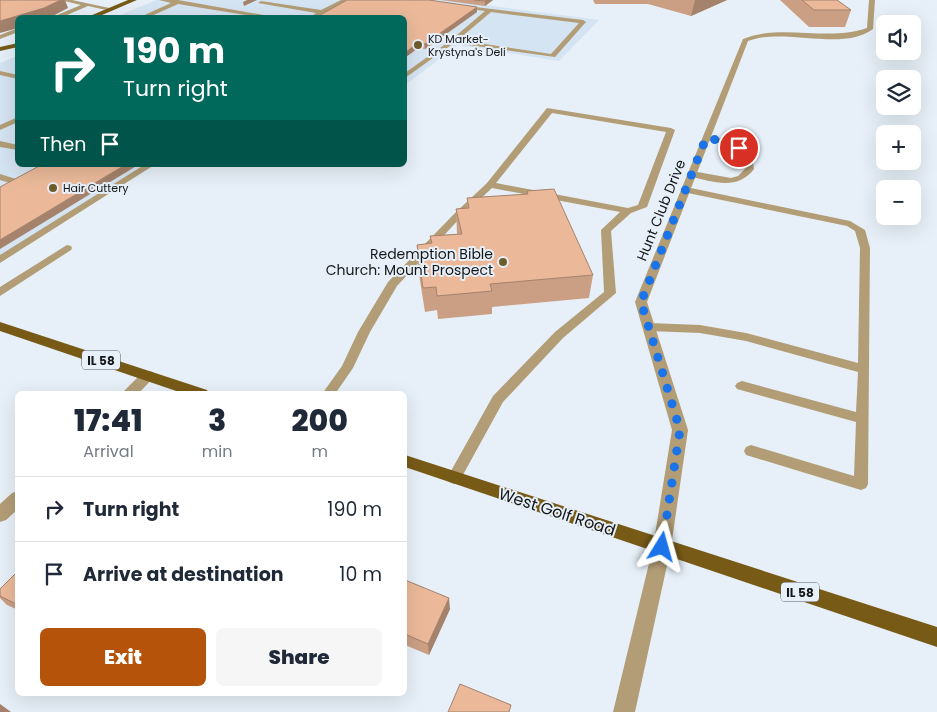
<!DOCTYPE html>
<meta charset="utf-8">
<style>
:root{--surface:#fff;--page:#f6f6f7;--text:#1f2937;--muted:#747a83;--line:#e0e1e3;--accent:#b45309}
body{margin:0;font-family:Poppins,sans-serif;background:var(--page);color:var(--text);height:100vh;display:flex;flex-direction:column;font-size:19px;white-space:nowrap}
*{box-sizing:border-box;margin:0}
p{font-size:16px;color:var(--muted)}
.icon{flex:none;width:28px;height:28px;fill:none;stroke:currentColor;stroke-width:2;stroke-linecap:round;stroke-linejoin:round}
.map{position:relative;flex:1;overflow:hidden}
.details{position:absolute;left:15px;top:391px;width:392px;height:305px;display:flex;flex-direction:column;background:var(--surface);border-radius:8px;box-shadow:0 5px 20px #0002}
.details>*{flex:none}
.banner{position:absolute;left:15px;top:15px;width:392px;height:152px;border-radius:8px;box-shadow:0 5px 20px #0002;background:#00695c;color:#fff;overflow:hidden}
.controls{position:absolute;left:876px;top:15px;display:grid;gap:10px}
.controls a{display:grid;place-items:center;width:45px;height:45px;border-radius:8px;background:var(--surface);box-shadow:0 5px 20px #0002;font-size:25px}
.pin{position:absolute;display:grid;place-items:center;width:42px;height:42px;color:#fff;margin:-21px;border:2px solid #fff;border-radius:50%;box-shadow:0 1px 5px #0007}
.me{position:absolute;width:55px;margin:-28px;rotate:8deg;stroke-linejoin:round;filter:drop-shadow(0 0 4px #0008)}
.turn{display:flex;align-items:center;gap:18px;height:105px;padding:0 25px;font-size:22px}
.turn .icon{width:65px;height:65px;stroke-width:2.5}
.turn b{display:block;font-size:35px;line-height:42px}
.then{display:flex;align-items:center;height:48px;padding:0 25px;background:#0003;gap:10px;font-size:19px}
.eta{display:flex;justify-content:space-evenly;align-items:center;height:85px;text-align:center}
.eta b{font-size:30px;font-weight:800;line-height:35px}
.cta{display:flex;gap:10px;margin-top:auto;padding:10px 25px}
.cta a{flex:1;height:58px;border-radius:8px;background:var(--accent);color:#fff;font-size:20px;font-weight:800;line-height:58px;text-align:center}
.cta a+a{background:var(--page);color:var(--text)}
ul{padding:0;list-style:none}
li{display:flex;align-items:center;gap:15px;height:65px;padding:0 25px;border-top:1px solid var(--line)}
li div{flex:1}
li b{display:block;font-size:19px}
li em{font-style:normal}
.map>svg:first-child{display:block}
.built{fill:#d5e4f2}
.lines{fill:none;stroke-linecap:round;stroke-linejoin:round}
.service{fill:#b29d76;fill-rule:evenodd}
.minor{fill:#b29d76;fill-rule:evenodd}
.primary{fill:#785a17;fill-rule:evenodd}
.wall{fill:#ca9f84}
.shaded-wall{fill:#a4826c}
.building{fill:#ebb99a;stroke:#a4826c}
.route{stroke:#1a73e8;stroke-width:9;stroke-dasharray:0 16.2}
.poi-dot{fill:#6e5d2b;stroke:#e7f0f8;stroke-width:2}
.labels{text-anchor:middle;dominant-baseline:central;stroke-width:4;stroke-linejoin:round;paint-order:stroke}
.far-poi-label{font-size:11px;fill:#14171a;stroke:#e7f0f8;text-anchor:start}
.shield{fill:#e7f0f8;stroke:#53585d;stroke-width:1}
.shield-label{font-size:12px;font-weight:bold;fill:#14171a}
.street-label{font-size:14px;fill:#14171a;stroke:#e7f0f8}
.poi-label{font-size:14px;fill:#14171a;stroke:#e7f0f8;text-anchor:end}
.near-street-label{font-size:16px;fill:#14171a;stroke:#e7f0f8}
</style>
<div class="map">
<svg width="937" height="712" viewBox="0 0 937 712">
<rect width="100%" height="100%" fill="#e7f0f8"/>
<!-- built -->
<path class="built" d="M156,0H447L599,20L559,61L458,45L405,85V18H113Z
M17,56L18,165H156L0,258V63Z"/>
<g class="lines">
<!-- service -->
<path class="service" d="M60,0H72L114,9L111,11L88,6L60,18H50L81,5Z
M159,0H178L281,18H263L178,4L147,18H138L171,3Z
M341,0H348L316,17L313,15L316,13L258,3L261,1L321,10Z
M459,5L583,20L586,22L555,57L454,43L405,78V73L451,40L485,11L461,8ZM491,12L579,23L551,54L458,40Z
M18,28V32L0,39V35Z
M0,71L18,75V79L0,75Z
M547,108L671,128L675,130L647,207L631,213L611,231L616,293L563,338L503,402L459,482L454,484L449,482L447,478L493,396L555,332L604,292L601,230L620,212L492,188L461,217L397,286L370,332L353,368L335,394H322L342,366L358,332L388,282L455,213L487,183ZM552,113L666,132L638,205L628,208L496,183Z
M18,117V122L0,130V125Z
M704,136L733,140L751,151L754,169C737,191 713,182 689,176L688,174L692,171L731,178L738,176L746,168L744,154L728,144L704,140Z
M0,141L18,145V150L0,147Z
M144,165H154L0,263V255Z
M0,174L16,179L18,181L13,184L0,180Z
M686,187L850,221L865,230L870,248L868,484L866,488L861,490L746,455L744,451L746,447L751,445L854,476L856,422L737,389L735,386L737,383L742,381L856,412L858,372L746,341L700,333L649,331L643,327L649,323L700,325L746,333L858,363L860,248L855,231L847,226L683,192L681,190Z
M67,245L71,246L72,248L71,250L0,296V287Z"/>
<!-- minor -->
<path class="minor" d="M869,0H875L873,29C842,52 786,27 748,41L647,302L688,430L671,547L635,712H613L653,547L672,430L635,302L743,39C783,23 826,42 867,28Z
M148,371L153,372L155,376L138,394H121L143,372Z
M18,491V509L6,520L0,522V504L12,493Z"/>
<!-- primary -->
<path class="primary" d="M128,0H137L95,18H85Z
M18,43V47L0,51V47Z
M0,322L207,390L209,394H185L0,331Z
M405,455L937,627V647L405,467Z"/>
</g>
<!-- wall -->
<path class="wall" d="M441,0H493L485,6Z
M593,0H727L691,16L648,4H595Z
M780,0H837L851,10L845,27H809Z
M477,12L425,49L418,48L406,57H405V18Z
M527,191L593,275L589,298L492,307V314L438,319L437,310L425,312L418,268L417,245L430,244V236L457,234L456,209L467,208V198L527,194Z
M18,571V610L7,605L0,598V589Z
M405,580L450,609L429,655L405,645Z"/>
<!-- shaded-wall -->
<path class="shaded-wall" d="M61,0H65L68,8L49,18H18V28L0,33V21Z
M247,0H257L244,6L243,2Z
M487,0H493L485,6V1Z
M695,0H727L691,16Z
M477,7V12L425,49V44Z
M418,43V48L406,57V52Z
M125,165H138L0,249V240Z
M449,598L450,609L429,655L428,644Z
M0,704L11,712H0Z"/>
<!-- building -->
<path class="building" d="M0,0H61L44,8L0,21Z
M347,0H429L477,7L425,44L418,43L406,52L405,18H315Z
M474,0H487L485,1Z
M802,0H837L851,10H814Z
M41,165H125L0,240V187Z
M554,189L593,275L490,284L492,291L437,296L436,287L423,288L417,245L432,243L430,236L462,234L456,209L469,208L467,198L528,194L527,191Z
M18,571V605L0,596V589Z
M405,580L449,598L428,644L405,634Z
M460,684L511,705L509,712H448Z"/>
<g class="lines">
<!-- route -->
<path class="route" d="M662,547L680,430L641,302L706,138L730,142L739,148"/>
</g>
<!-- markers -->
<g class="poi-dot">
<circle cx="418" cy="45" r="5"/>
<circle cx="53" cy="188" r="5"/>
<circle cx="503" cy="262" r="5"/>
</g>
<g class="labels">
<!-- far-poi labels -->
<g class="far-poi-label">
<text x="428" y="39">KD Market-<tspan x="428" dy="13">Krystyna's Deli</tspan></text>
<text x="63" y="188">Hair Cuttery</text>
</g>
<!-- shield labels -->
<g class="shield">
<rect x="82" y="350.5" width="38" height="19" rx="4"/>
<rect x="781" y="582.5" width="38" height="19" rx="4"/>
</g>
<g class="shield-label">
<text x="101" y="360">IL 58</text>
<text x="800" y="592">IL 58</text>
</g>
<!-- street labels -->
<g class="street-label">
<text transform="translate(661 210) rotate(-68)">Hunt Club Drive</text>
</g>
<!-- poi labels -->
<g class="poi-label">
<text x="493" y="254">Redemption Bible<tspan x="493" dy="16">Church: Mount Prospect</tspan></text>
</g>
<!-- near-street labels -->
<g class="near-street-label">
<text transform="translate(557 512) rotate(18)">West Golf Road</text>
</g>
</g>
</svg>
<div class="controls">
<a><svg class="icon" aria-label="sound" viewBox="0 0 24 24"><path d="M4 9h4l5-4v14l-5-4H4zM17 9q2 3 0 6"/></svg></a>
<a><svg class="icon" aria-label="layers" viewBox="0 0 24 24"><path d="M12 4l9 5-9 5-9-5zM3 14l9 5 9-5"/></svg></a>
<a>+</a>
<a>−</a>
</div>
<div class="pin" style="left:739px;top:148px;background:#d93025"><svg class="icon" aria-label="arrive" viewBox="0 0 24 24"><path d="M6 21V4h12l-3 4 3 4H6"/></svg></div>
<svg class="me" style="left:662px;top:547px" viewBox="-20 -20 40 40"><path d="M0-17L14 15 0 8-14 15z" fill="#1a73e8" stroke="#fff" stroke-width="4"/></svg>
<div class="banner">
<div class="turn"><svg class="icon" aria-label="right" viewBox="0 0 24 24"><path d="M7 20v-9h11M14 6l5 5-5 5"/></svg><div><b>190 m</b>Turn right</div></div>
<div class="then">Then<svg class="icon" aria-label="arrive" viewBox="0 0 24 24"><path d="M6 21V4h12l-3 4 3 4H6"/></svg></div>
</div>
<section class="details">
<div class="eta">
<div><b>17:41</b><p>Arrival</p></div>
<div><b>3</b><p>min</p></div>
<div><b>200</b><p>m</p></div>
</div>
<ul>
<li><svg class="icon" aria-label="right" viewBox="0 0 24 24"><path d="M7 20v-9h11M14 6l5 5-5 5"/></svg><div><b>Turn right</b></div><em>190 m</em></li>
<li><svg class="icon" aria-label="arrive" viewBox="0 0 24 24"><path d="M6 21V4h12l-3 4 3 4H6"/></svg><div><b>Arrive at destination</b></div><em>10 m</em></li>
</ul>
<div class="cta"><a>Exit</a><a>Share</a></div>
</section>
</div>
